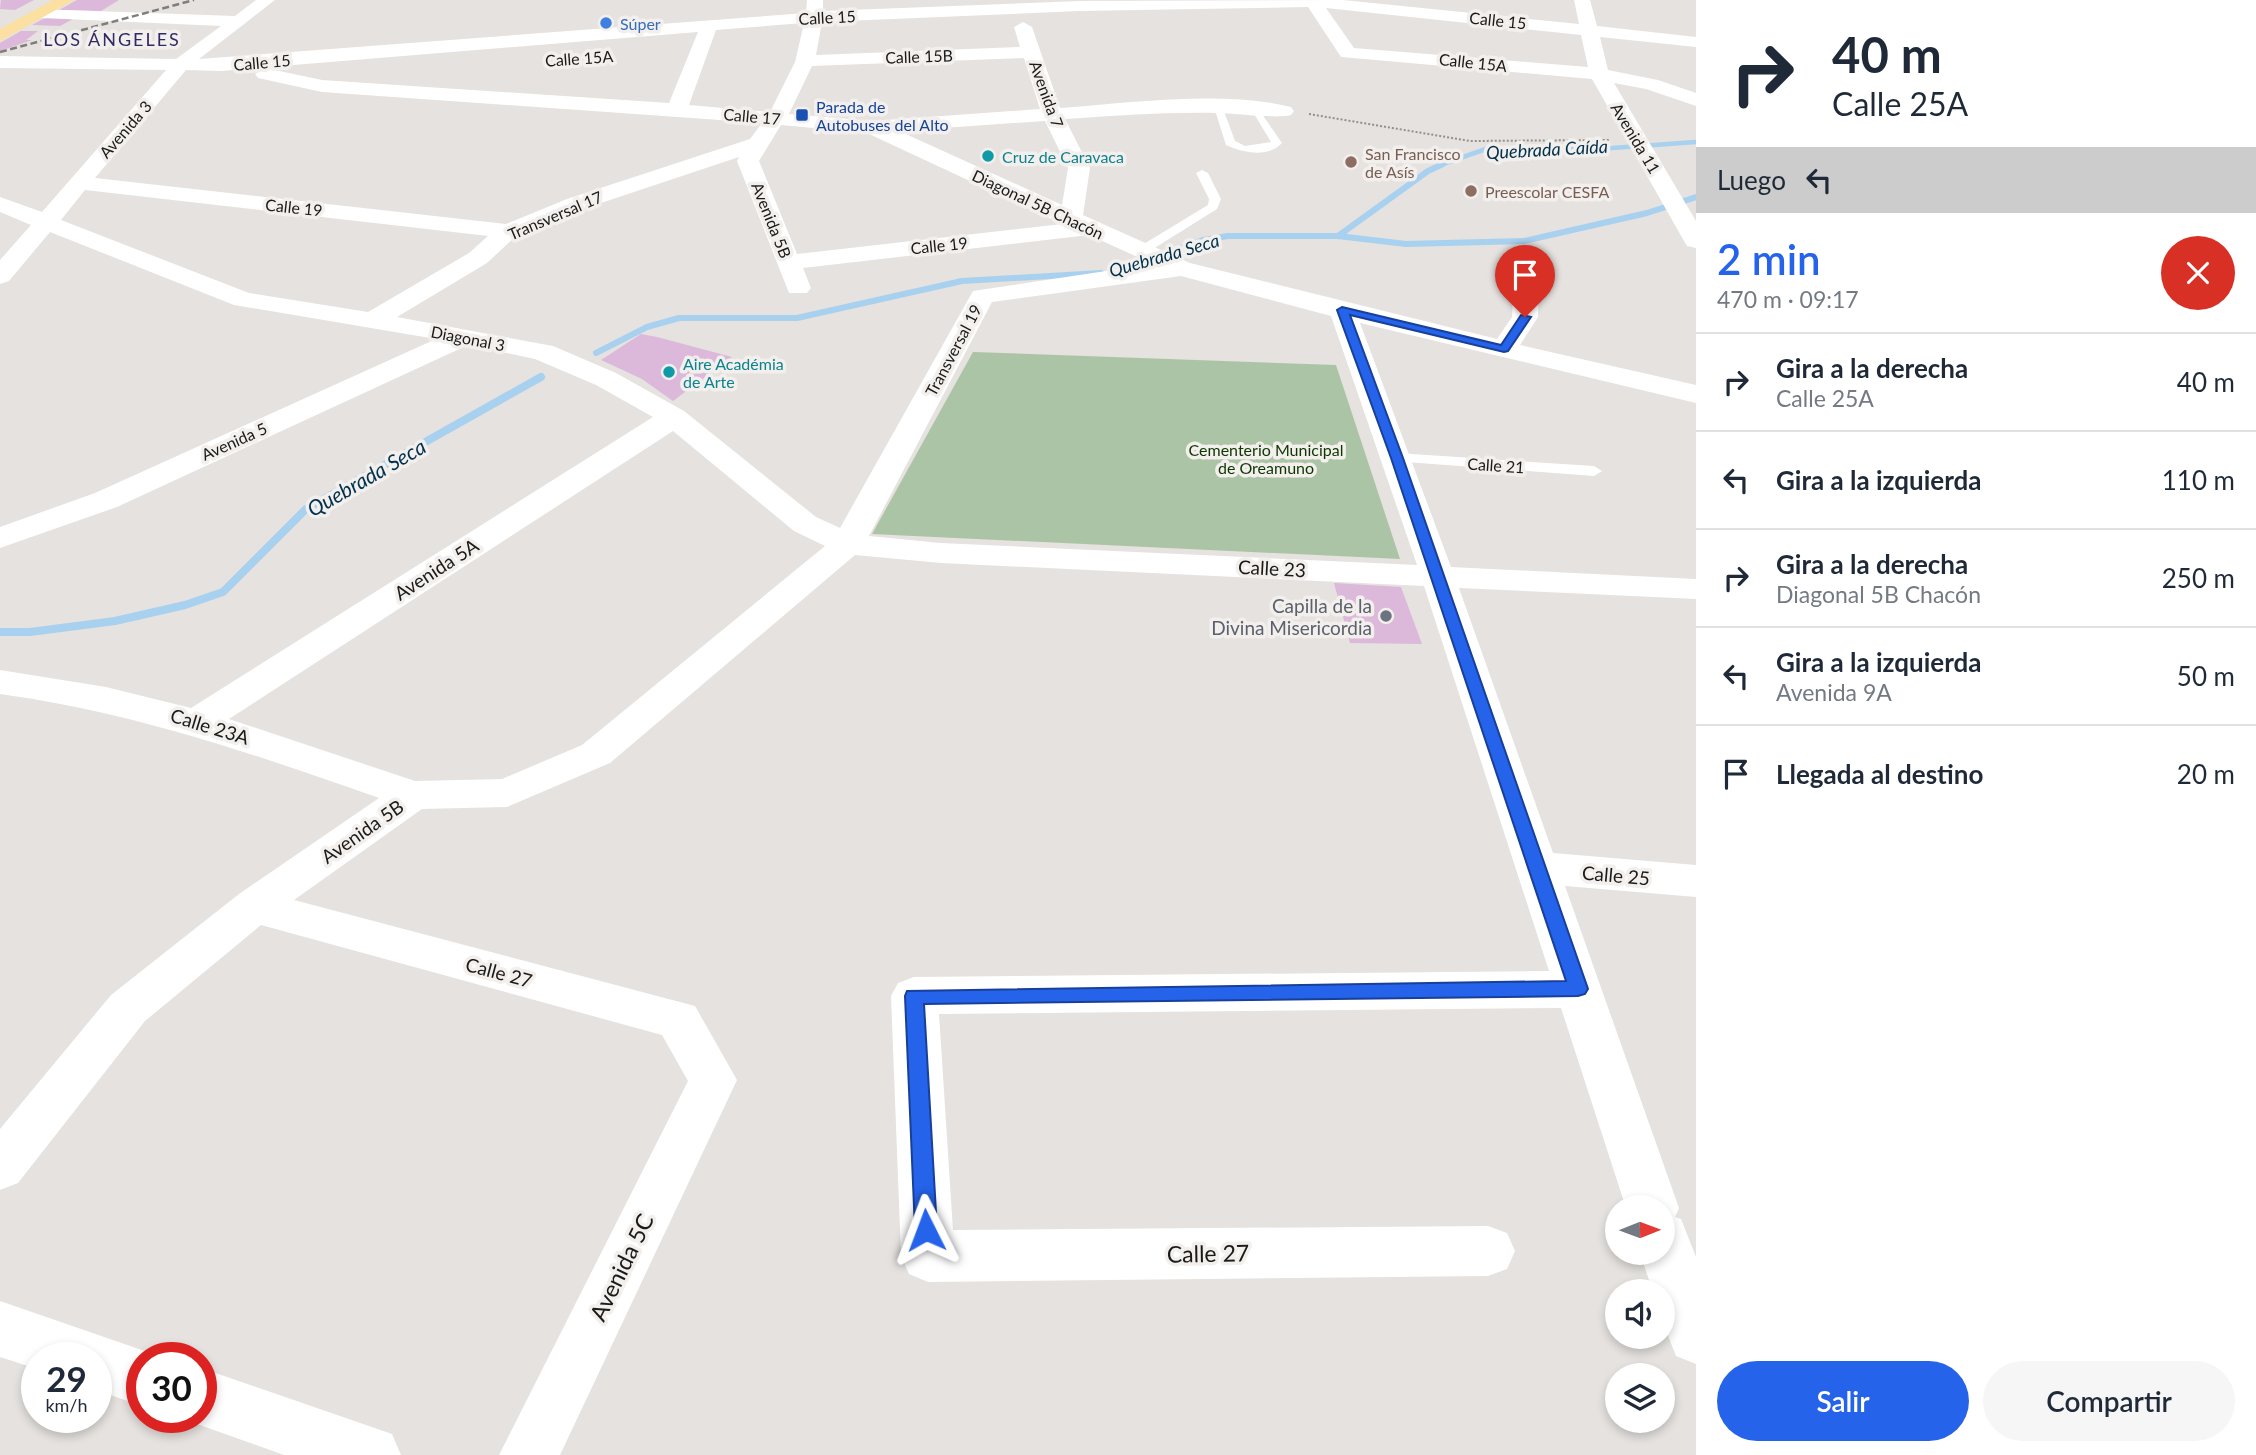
<!DOCTYPE html>
<html lang="es">
<meta charset="utf-8">
<style>
:root{--surface:#fff;--page:#f6f6f7;--text:#1f2937;--muted:#747a83;--line:#e0e1e3;--accent:#2563eb}
body{margin:0;font-family:Lato,sans-serif;background:var(--page);color:var(--text);height:100vh;display:flex;flex-direction:column;font-size:26px;white-space:nowrap}
*{box-sizing:border-box;margin:0}
p{font-size:23px;color:var(--muted)}
.icon{flex:none;width:38px;height:38px;fill:none;stroke:currentColor;stroke-width:2;stroke-linecap:round;stroke-linejoin:round}
.map{position:relative;flex:1;overflow:hidden}
.sheet{display:flex;flex-direction:column;background:var(--surface);width:560px}
.sheet>*{flex:none}
.hud{background:#fff;color:var(--text);overflow:hidden}
.needle{width:46px;rotate:89deg}
.buttons{position:absolute;left:1605px;top:1195px;display:grid;gap:14px}
.buttons a{display:grid;place-items:center;width:70px;height:70px;border-radius:50%;background:var(--surface);box-shadow:0 4px 10px #0003;font-size:35px}
.speed{position:absolute;left:21px;top:1342px;display:flex;gap:14px;font-size:35px;font-weight:700;text-align:center}
.speed>*{display:grid;place-content:center;width:91px;height:91px;border-radius:50%;background:var(--surface);box-shadow:0 4px 10px #0003;line-height:1}
.speed small{font-size:18px;font-weight:400}
.speed .limit{border:10px solid #d22;background:#fff;color:#111}
.pin{position:absolute;display:grid;place-items:center;width:60px;height:60px;color:#fff;margin:-72px -30px;border-radius:50% 50% 50% 0;rotate:-45deg;box-shadow:0 0 7px #0007}
.pin .icon{rotate:45deg}
.me{position:absolute;width:77px;margin:-38px;rotate:357deg;stroke-linejoin:round;filter:drop-shadow(0 0 5px #0008)}
.turn{display:flex;align-items:center;gap:24px;height:147px;padding:0 21px;font-size:32px}
.turn .icon{width:91px;height:91px;stroke-width:2.5}
.turn b{display:block;font-size:49px;line-height:60px}
.then{display:flex;align-items:center;height:66px;padding:0 21px;background:#0003;gap:14px;font-size:26px}
.round{display:grid;place-items:center;flex:none;width:74px;height:74px;border-radius:37px;background:var(--page)}
.head{display:flex;align-items:center;justify-content:space-between;height:119px;padding:0 21px}
h1{font-size:42px;font-weight:600;line-height:52px;color:var(--accent)}
.primary-button{display:flex;gap:14px;margin-top:auto;padding:14px 21px}
.primary-button a{flex:1;height:80px;border-radius:42px;background:var(--accent);color:#fff;font-size:28px;font-weight:600;line-height:80px;text-align:center}
.primary-button a+a{background:var(--page);color:var(--text)}
ul{padding:0;list-style:none}
li{display:flex;align-items:center;gap:21px;height:98px;padding:0 21px;border-top:2px solid var(--line)}
li div{flex:1}
li b{display:block;font-size:26px}
li em{font-style:normal}
main{display:flex;flex:1;min-height:0}
.map>svg:first-child{display:block}
.green{fill:#acc4a6}
.lines{fill:none;stroke-linecap:round;stroke-linejoin:round}
.stream-far2{stroke:#a8d0ef;stroke-width:4.5}
.stream-far1{stroke:#a8d0ef;stroke-width:6}
.stream{stroke:#a8d0ef;stroke-width:8}
.building{fill:#dcb8da}
.path{stroke:#92908e;stroke-width:2;stroke-dasharray:2 2;stroke-linecap:butt}
.lane{fill:#fff;fill-rule:evenodd}
.street{fill:#fff;fill-rule:evenodd}
.primary{fill:#fbe0a1;fill-rule:evenodd}
.rail{stroke:#807e7c;stroke-width:2.5;stroke-dasharray:7 3.5;stroke-linecap:butt}
.route{fill:#2563eb;stroke:#184099;stroke-width:2}
.shop-dot{fill:#3f7fe0;stroke:#f2efec;stroke-width:2.5}
.transit-dot{fill:#1a4fb4;stroke:#f2efec;stroke-width:2.5}
.culture-dot{fill:#0f9aa8;stroke:#f2efec;stroke-width:2.5}
.education-dot{fill:#8d6e63;stroke:#f2efec;stroke-width:2.5}
.worship-dot{fill:#6b7280;stroke:#f2efec;stroke-width:2.5}
.labels{text-anchor:middle;dominant-baseline:central;stroke-width:7;stroke-linejoin:round;paint-order:stroke}
.far-street-label{font-size:16px;fill:#1b1a19;stroke:#f2efec}
.far-shop-label{font-size:16px;fill:#366cbe;stroke:#f2efec;text-anchor:start}
.far-transit-label{font-size:16px;fill:#164399;stroke:#f2efec;text-anchor:start}
.far-education-label{font-size:16px;fill:#785e54;stroke:#f2efec;text-anchor:start}
.far-culture-label{font-size:16px;fill:#0d838f;stroke:#f2efec;text-anchor:start}
.far-park-label{font-size:16px;fill:#0d3602;stroke:#f2efec}
.far-neighbourhood-label{font-size:18px;letter-spacing:2px;fill:#332a65;stroke:#f2efec}
.far-water-label{font-size:18px;font-style:italic;fill:#00314e;stroke:#f2efec}
.street-label{font-size:19px;fill:#1b1a19;stroke:#f2efec}
.worship-label{font-size:19px;fill:#5b616d;stroke:#f2efec;text-anchor:end}
.water-label{font-size:21px;font-style:italic;fill:#00314e;stroke:#f2efec}
.near-street-label{font-size:23px;fill:#1b1a19;stroke:#f2efec}
</style>
<main>
<div class="map">
<svg width="1696" height="1455" viewBox="0 0 1696 1455">
<rect width="100%" height="100%" fill="#e5e2df"/>
<!-- green -->
<path class="green" d="M973,352L1336,365L1400,559L872,534Z"/>
<g class="lines">
<!-- stream-far2 -->
<path class="stream-far2" d="M1440,165L1486,149L1612,148L1696,142"/>
<!-- stream-far1 -->
<path class="stream-far1" d="M1338,236L1428,171L1443,164
M1126,269L1203,240L1228,236H1338L1406,244L1524,241L1647,213L1696,197
M596,353L647,327L679,318H797L962,281L1101,273"/>
<!-- stream -->
<path class="stream" d="M0,632H30L115,621L185,605L223,592L306,509L541,377"/>
</g>
<!-- building -->
<path class="building" d="M1,0H34L15,10L0,9Z
M77,0H119L101,11L59,10Z
M43,19L48,18L73,19L60,26L32,25Z
M21,31H38L26,40H32L0,51V43Z
M641,334L657,337L732,357L673,401L642,379L601,360Z
M1334,583L1401,587L1422,644L1350,643Z"/>
<g class="lines">
<!-- path -->
<path class="path" d="M1309,114L1470,141L1609,140"/>
<!-- lane -->
<path class="lane" d="M1213,104L1222,106L1235,141L1245,146L1271,142L1250,107L1255,104L1282,143C1268,158 1243,153 1226,145Z
M1202,170L1208,173L1221,199L1217,209L1145,254H1137V248L1208,205L1209,199L1196,173Z
M1397,453L1594,466L1602,471L1594,476L1392,461V455Z"/>
<!-- street -->
<path class="street" d="M256,0H275L199,59L806,13L807,0H823V11L1080,1L1343,0L1579,24L1574,0H1590L1597,26L1696,37V47L1600,37L1608,70L1658,80L1696,93V106L1646,89L1614,83L1696,221V248L1687,246L1684,241L1592,79L1341,57L1308,7L1080,11L822,22L816,55L1020,47L1014,27L1023,22L1032,27L1060,108C1130,103 1223,90 1291,107L1294,111L1291,115C1275,119 1235,113 1216,113C1165,112 1115,116 1065,119L1090,168L1083,215L1190,263L1497,339L1512,317L1515,257L1518,252H1536L1539,257L1538,317L1520,345L1696,385V403L1360,323L1451,567L1696,579V599L1459,588L1553,853L1696,865V897L1565,886L1679,1208L1675,1217L1681,1219L1696,1257V1364L1676,1356L1662,1320V1292H1653L1640,1253H1662V1208H1626L1561,1008L939,1014L953,1230L1488,1226L1507,1233L1515,1251L1507,1269L1488,1276L928,1282L909,1274L901,1256L891,996L898,983L914,977L1549,971L1424,586L941,563L855,555L610,763L507,807L422,809L294,900L695,1006L737,1080L560,1455H499L688,1081L662,1035L261,925L145,1021L18,1183L0,1190V1129L111,995L239,894L379,798C254,754 132,712 0,694V670L106,687L191,708L653,417L596,385L535,359L468,345L117,507L0,548V527L95,493L436,339L234,305L50,232L9,281L0,284V260L31,225L0,212V197L42,212L166,70L0,68V56L176,59L221,26L43,18L37,17L34,13L37,9L235,16ZM1326,8L1581,35L1588,67L1354,48ZM804,23L795,62L770,112L689,105L716,30ZM698,32L669,103L322,80L265,68L255,74L258,78L322,92L762,123L750,139L567,199L506,224L95,178L186,70L221,71ZM1024,58L1040,109L873,121L789,114L812,66ZM1045,121L1068,168L1062,205L899,131ZM781,125L867,133L1062,224L797,254L759,161ZM739,157L737,161L789,293H807L811,288L803,268L1089,235L1153,264L973,291L840,528L816,517L684,411L616,373L553,346L397,317L487,263L516,236L583,209ZM85,190L488,236L469,253L368,312L249,293L61,220ZM1181,276L1331,316L1417,565L941,543L869,536L992,302ZM673,431L794,531L825,546L582,745L502,779L415,781L229,719Z
M0,1301L162,1357L142,1358V1406L96,1390V1358H37V1369L0,1357Z
M201,1368L392,1434L401,1455H284L180,1418H201Z"/>
<!-- primary -->
<path class="primary" d="M53,0H74L0,41V29Z"/>
<!-- rail -->
<path class="rail" d="M0,52L194,0"/>
</g>
<!-- route -->
<path class="route" d="M1342,307L1501,345L1521,315L1531,317L1508,351L1504,352L1350,315L1403,458L1588,989L1585,994L1578,996L924,1004L937,1230L934,1238L926,1241L919,1238L915,1230L905,996L907,991L1566,981L1391,458L1337,310Z"/>
<!-- markers -->
<circle class="shop-dot" cx="606" cy="23" r="7"/>
<rect class="transit-dot" x="795" y="108" width="14" height="14" rx="3.5"/>
<g class="culture-dot">
<circle cx="988" cy="156" r="7"/>
<circle cx="669" cy="372" r="7"/>
</g>
<g class="education-dot">
<circle cx="1351" cy="162" r="7"/>
<circle cx="1471" cy="191" r="7"/>
</g>
<circle class="worship-dot" cx="1386" cy="616" r="7"/>
<g class="labels">
<!-- far-street labels -->
<g class="far-street-label">
<text transform="translate(827 17) rotate(-3)">Calle 15</text>
<text transform="translate(1498 20) rotate(6)">Calle 15</text>
<text transform="translate(919 56) rotate(-2)">Calle 15B</text>
<text transform="translate(579 58) rotate(-4)">Calle 15A</text>
<text transform="translate(262 62) rotate(-5)">Calle 15</text>
<text transform="translate(1473 62) rotate(6)">Calle 15A</text>
<text transform="translate(1047 94) rotate(70)">Avenida 7</text>
<text transform="translate(752 116) rotate(5)">Calle 17</text>
<text transform="translate(125 129) rotate(-49)">Avenida 3</text>
<text transform="translate(1636 138) rotate(59)">Avenida 11</text>
<text transform="translate(1038 204) rotate(25)">Diagonal 5B Chacón</text>
<text transform="translate(294 207) rotate(6)">Calle 19</text>
<text transform="translate(555 215) rotate(-23)">Transversal 17</text>
<text transform="translate(772 220) rotate(68)">Avenida 5B</text>
<text transform="translate(939 245) rotate(-6)">Calle 19</text>
<text transform="translate(468 338) rotate(11)">Diagonal 3</text>
<text transform="translate(953 350) rotate(-62)">Transversal 19</text>
<text transform="translate(234 441) rotate(-24)">Avenida 5</text>
<text transform="translate(1496 465) rotate(4)">Calle 21</text>
</g>
<!-- far-shop labels -->
<g class="far-shop-label">
<text x="620" y="23">Súper</text>
</g>
<!-- far-transit labels -->
<g class="far-transit-label">
<text x="816" y="106">Parada de<tspan x="816" dy="18">Autobuses del Alto</tspan></text>
</g>
<!-- far-education labels -->
<g class="far-education-label">
<text x="1365" y="153">San Francisco<tspan x="1365" dy="18">de Asís</tspan></text>
<text x="1485" y="191">Preescolar CESFA</text>
</g>
<!-- far-culture labels -->
<g class="far-culture-label">
<text x="1002" y="156">Cruz de Caravaca</text>
<text x="683" y="363">Aire Académia<tspan x="683" dy="18">de Arte</tspan></text>
</g>
<!-- far-park labels -->
<g class="far-park-label">
<text x="1266" y="449">Cementerio Municipal<tspan x="1266" dy="18">de Oreamuno</tspan></text>
</g>
<!-- far-neighbourhood labels -->
<g class="far-neighbourhood-label">
<text x="112" y="39">LOS ÁNGELES</text>
</g>
<!-- far-water labels -->
<g class="far-water-label">
<text transform="translate(1547 149) rotate(-3)">Quebrada Caída</text>
<text transform="translate(1164 255) rotate(-16)">Quebrada Seca</text>
</g>
<!-- street labels -->
<g class="street-label">
<text transform="translate(1272 568) rotate(3)">Calle 23</text>
<text transform="translate(436 569) rotate(-33)">Avenida 5A</text>
<text transform="translate(210 726) rotate(17)">Calle 23A</text>
<text transform="translate(362 831) rotate(-35)">Avenida 5B</text>
<text transform="translate(1616 875) rotate(5)">Calle 25</text>
<text transform="translate(499 972) rotate(15)">Calle 27</text>
</g>
<!-- worship labels -->
<g class="worship-label">
<text x="1372" y="605">Capilla de la<tspan x="1372" dy="22">Divina Misericordia</tspan></text>
</g>
<!-- water labels -->
<g class="water-label">
<text transform="translate(366 477) rotate(-30)">Quebrada Seca</text>
</g>
<!-- near-street labels -->
<g class="near-street-label">
<text transform="translate(1208 1253) rotate(-1)">Calle 27</text>
<text transform="translate(621 1267) rotate(-64)">Avenida 5C</text>
</g>
</g>
</svg>
<div class="buttons">
<a><svg class="needle" viewBox="-14 -14 28 28"><path d="M0-13l5 13h-10z" fill="#e53935"/><path d="M0 13l5-13h-10z" fill="#747a83"/></svg></a>
<a><svg class="icon" aria-label="sound" viewBox="0 0 24 24"><path d="M4 9h4l5-4v14l-5-4H4zM17 9q2 3 0 6"/></svg></a>
<a><svg class="icon" aria-label="layers" viewBox="0 0 24 24"><path d="M12 4l9 5-9 5-9-5zM3 14l9 5 9-5"/></svg></a>
</div>
<div class="speed"><div>29<small>km/h</small></div><div class="limit">30</div></div>
<div class="pin" style="left:1525px;top:317px;background:#d93025"><svg class="icon" aria-label="arrive" viewBox="0 0 24 24"><path d="M6 21V4h12l-3 4 3 4H6"/></svg></div>
<svg class="me" style="left:926px;top:1230px" viewBox="-20 -20 40 40"><path d="M0-17L14 15 0 8-14 15z" fill="#2563eb" stroke="#fff" stroke-width="4"/></svg>
</div>
<section class="sheet">
<div class="hud">
<div class="turn"><svg class="icon" aria-label="right" viewBox="0 0 24 24"><path d="M7 20v-9h11M14 6l5 5-5 5"/></svg><div><b>40 m</b>Calle 25A</div></div>
<div class="then">Luego<svg class="icon" aria-label="left" viewBox="0 0 24 24"><path d="M17 20v-9H6M10 6l-5 5 5 5"/></svg></div>
</div>
<div class="head"><div><h1>2 min</h1><p>470 m · 09:17</p></div><a class="round" style="background:#d93025;color:#fff"><svg class="icon" aria-label="close" viewBox="0 0 24 24"><path d="M6 6l12 12M18 6L6 18"/></svg></a></div>
<ul>
<li><svg class="icon" aria-label="right" viewBox="0 0 24 24"><path d="M7 20v-9h11M14 6l5 5-5 5"/></svg><div><b>Gira a la derecha</b><p>Calle 25A</p></div><em>40 m</em></li>
<li><svg class="icon" aria-label="left" viewBox="0 0 24 24"><path d="M17 20v-9H6M10 6l-5 5 5 5"/></svg><div><b>Gira a la izquierda</b></div><em>110 m</em></li>
<li><svg class="icon" aria-label="right" viewBox="0 0 24 24"><path d="M7 20v-9h11M14 6l5 5-5 5"/></svg><div><b>Gira a la derecha</b><p>Diagonal 5B Chacón</p></div><em>250 m</em></li>
<li><svg class="icon" aria-label="left" viewBox="0 0 24 24"><path d="M17 20v-9H6M10 6l-5 5 5 5"/></svg><div><b>Gira a la izquierda</b><p>Avenida 9A</p></div><em>50 m</em></li>
<li><svg class="icon" aria-label="arrive" viewBox="0 0 24 24"><path d="M6 21V4h12l-3 4 3 4H6"/></svg><div><b>Llegada al destino</b></div><em>20 m</em></li>
</ul>
<div class="primary-button"><a>Salir</a><a>Compartir</a></div>
</section>
</main>
